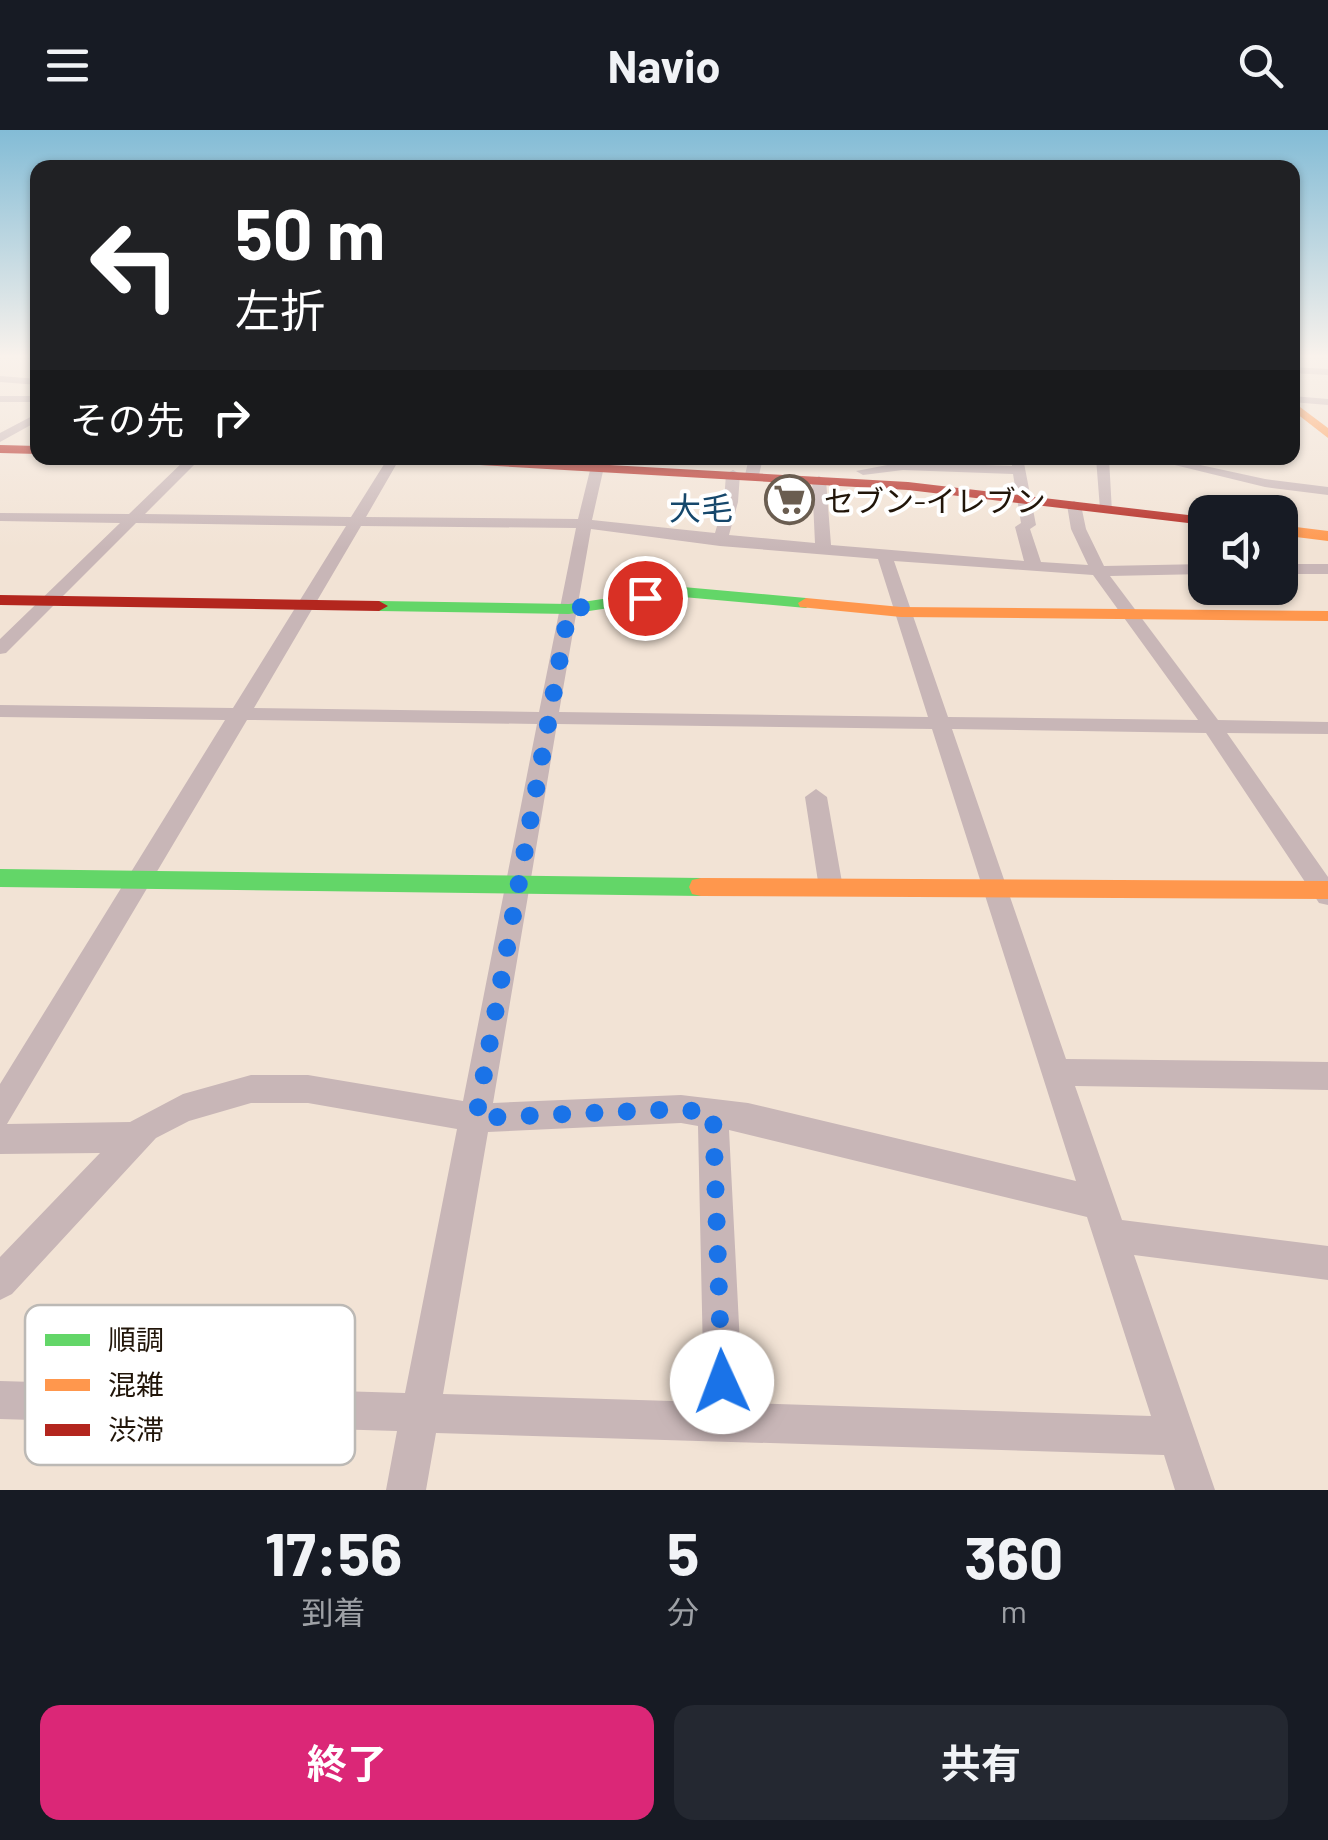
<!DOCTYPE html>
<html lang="ja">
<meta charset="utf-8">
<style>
:root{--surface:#171b24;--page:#242831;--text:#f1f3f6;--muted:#9ea1a6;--accent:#db2777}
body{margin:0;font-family:Barlow,"Noto Sans JP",sans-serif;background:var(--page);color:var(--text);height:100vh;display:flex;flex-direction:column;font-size:38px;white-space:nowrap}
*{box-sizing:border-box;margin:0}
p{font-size:32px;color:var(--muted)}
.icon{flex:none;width:55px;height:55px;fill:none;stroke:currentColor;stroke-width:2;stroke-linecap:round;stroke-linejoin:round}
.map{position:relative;height:1360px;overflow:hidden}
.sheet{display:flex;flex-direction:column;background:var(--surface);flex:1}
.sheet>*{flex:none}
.top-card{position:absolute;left:30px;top:30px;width:1270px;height:305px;border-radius:20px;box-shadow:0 2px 8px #0004;background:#202124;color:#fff;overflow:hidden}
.tools{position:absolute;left:1188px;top:365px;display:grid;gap:20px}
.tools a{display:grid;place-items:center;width:110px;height:110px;border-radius:20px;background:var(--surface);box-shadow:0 2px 8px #0004;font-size:50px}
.pin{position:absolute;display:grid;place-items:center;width:85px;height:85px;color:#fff;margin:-42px;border:5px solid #fff;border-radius:50%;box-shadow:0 2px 10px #0007}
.me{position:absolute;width:110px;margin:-55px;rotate:358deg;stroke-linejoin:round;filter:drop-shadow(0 0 8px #0008)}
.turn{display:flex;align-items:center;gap:35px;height:210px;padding:0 40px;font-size:45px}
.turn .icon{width:130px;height:130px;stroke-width:2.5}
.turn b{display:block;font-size:70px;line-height:85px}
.then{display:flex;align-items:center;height:95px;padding:0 40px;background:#0003;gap:20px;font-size:38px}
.eta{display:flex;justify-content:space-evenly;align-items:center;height:170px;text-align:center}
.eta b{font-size:60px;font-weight:700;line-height:70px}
.button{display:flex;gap:20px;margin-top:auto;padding:20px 40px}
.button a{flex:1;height:115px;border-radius:20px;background:var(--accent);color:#fff;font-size:40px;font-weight:700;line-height:115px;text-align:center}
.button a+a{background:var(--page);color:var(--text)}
header{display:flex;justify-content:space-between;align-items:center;height:130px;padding:0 40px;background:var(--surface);font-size:45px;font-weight:700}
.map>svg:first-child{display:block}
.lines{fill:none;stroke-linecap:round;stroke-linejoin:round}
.street{fill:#c8b6b7;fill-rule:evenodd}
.fast{fill:#63d668;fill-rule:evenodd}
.slow{fill:#ff974d;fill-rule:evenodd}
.jam{fill:#b3261e;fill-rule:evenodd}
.route{stroke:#1a73e8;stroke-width:18;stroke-dasharray:0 32.4}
.labels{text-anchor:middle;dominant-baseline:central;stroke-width:8;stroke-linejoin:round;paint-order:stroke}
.far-poi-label{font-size:30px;fill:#211509;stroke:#fff;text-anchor:start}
.far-quarter-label{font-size:32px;fill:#15476b;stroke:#fff}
.key{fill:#fff;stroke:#bcb9b5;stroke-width:2.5}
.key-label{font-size:28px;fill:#211509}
</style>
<header><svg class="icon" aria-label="menu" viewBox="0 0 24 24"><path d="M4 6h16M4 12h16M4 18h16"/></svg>Navio<svg class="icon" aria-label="search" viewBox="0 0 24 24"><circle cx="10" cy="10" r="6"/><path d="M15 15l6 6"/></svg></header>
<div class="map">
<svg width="1328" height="1360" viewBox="0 0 1328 1360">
<rect width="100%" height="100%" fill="#f2e3d5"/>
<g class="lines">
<!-- street -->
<path class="street" d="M1292,237L1328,239V245L1292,243Z
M0,246L38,249V255L0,252Z
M0,266H38V272H0Z
M1292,266L1328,269V275L1292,272Z
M38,283V291L0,312V303Z
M187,328H201L145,384L351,387L388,328H400L366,387L578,389L593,328H606L592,390L715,403L724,372L726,344L733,340L740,344L738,372L729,405L815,413L812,350L819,346L826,350L831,415L1024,431L1015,397L1021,393L1013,344L903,340L863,345L856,341L903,332L1012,336L1011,328H1023L1036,395L1030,399L1041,432L1088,435L1071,399L1067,375L1074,371L1081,375L1086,399L1104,436L1205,434V444L1110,446L1218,590L1328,592V604L1227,603L1328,747V775L1319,773L1206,603L952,599L1066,929L1328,932V960L1075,956L1122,1090L1328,1116V1150L1134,1125L1215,1360H1175L1164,1325L436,1303L426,1360H386L397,1301L0,1289V1251L405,1263L457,999L308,973H251L189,991L156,1008L12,1164L0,1170V1127L100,1023L0,1024V954L225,590L0,587V575L233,578L346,396L136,393L6,523L0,524V509L120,393L0,391V383L129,384ZM361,396L576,398L539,582L254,578ZM591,399L720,416L878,429L928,587L559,582ZM894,431L1093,445L1198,590L948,587ZM247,590L537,594L463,971L308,945H251L183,964L130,992L7,994ZM557,594L932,599L1076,1051L748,973L681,965L493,973ZM681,993L698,996L704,1272L443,1264L488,1002ZM729,1000L1087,1087L1151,1286L743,1273Z
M749,328H763L759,345L752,349L745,345Z
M1096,328H1109L1112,382L1100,379Z
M1146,328H1168L1265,349L1328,357V365L1265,357Z
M1280,434H1328V444H1280Z
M816,659L827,667L843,758L840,765H822L819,758L805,667Z"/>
<!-- fast -->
<path class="fast" d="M683,457L806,468L814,473L806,478L683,467L569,484L379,481L370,476L379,471L569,474Z
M0,739L701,748L710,750L713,757L710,764L701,766L0,757Z"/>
<!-- slow -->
<path class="slow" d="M1292,271L1328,298V308L1292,280Z
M1280,395L1328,401V411L1280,405Z
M806,468L901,477L1328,481V491L901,487L800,477L798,473Z
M701,748L1328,751V769L701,766L692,764L689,757L692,750Z"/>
<!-- jam -->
<path class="jam" d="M0,315L38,316V324L0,323Z
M421,328H487L908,352L1205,387V395L908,360L428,332Z
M0,465L379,471L388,476L379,481L0,475Z"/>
</g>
<!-- sky -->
<linearGradient id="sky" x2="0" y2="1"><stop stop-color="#83bcd6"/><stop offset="0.54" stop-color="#f9f2ec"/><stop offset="1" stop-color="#f9f2ec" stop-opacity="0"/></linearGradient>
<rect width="1328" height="419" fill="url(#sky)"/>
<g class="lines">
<!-- route -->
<path class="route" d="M645,468L569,479L476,988L681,979L713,984L722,1252"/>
</g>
<!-- icons -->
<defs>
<symbol id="supermarket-ring" viewBox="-11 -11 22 22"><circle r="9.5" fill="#fff" stroke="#6a5d50" stroke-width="1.5"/><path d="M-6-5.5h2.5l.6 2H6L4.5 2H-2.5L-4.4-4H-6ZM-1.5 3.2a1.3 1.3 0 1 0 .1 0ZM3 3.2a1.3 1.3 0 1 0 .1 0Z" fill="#6a5d50"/></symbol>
</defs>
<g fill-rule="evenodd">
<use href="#supermarket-ring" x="762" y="342" width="55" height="55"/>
</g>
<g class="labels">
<!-- far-poi labels -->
<g class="far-poi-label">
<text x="824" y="370">セブン-イレブン</text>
</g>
<!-- far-quarter labels -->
<g class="far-quarter-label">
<text x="701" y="377">大毛</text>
</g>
</g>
<!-- legend -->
<rect x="25" y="1175" width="330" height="160" rx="15" class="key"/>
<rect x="45" y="1204" width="45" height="12" fill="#63d668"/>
<rect x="45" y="1249" width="45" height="12" fill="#ff974d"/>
<rect x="45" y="1294" width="45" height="12" fill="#b3261e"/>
<g class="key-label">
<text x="108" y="1220">順調</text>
<text x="108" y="1265">混雑</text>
<text x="108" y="1310">渋滞</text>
</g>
</svg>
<div class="tools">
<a><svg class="icon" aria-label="sound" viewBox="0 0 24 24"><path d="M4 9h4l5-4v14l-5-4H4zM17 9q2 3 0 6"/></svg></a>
</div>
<div class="pin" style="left:645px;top:468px;background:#d93025"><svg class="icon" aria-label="arrive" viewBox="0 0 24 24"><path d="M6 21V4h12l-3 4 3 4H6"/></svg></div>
<svg class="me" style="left:722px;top:1252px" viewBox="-20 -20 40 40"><circle r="19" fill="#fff"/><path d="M0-13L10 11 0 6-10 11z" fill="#1a73e8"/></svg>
<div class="top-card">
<div class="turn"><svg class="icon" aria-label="left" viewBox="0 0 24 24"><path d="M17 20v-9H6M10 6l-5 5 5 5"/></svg><div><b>50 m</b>左折</div></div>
<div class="then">その先<svg class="icon" aria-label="right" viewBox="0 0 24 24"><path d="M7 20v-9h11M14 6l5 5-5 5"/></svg></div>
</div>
</div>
<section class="sheet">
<div class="eta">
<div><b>17:56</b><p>到着</p></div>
<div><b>5</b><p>分</p></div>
<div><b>360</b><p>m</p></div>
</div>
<div class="button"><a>終了</a><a>共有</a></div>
</section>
